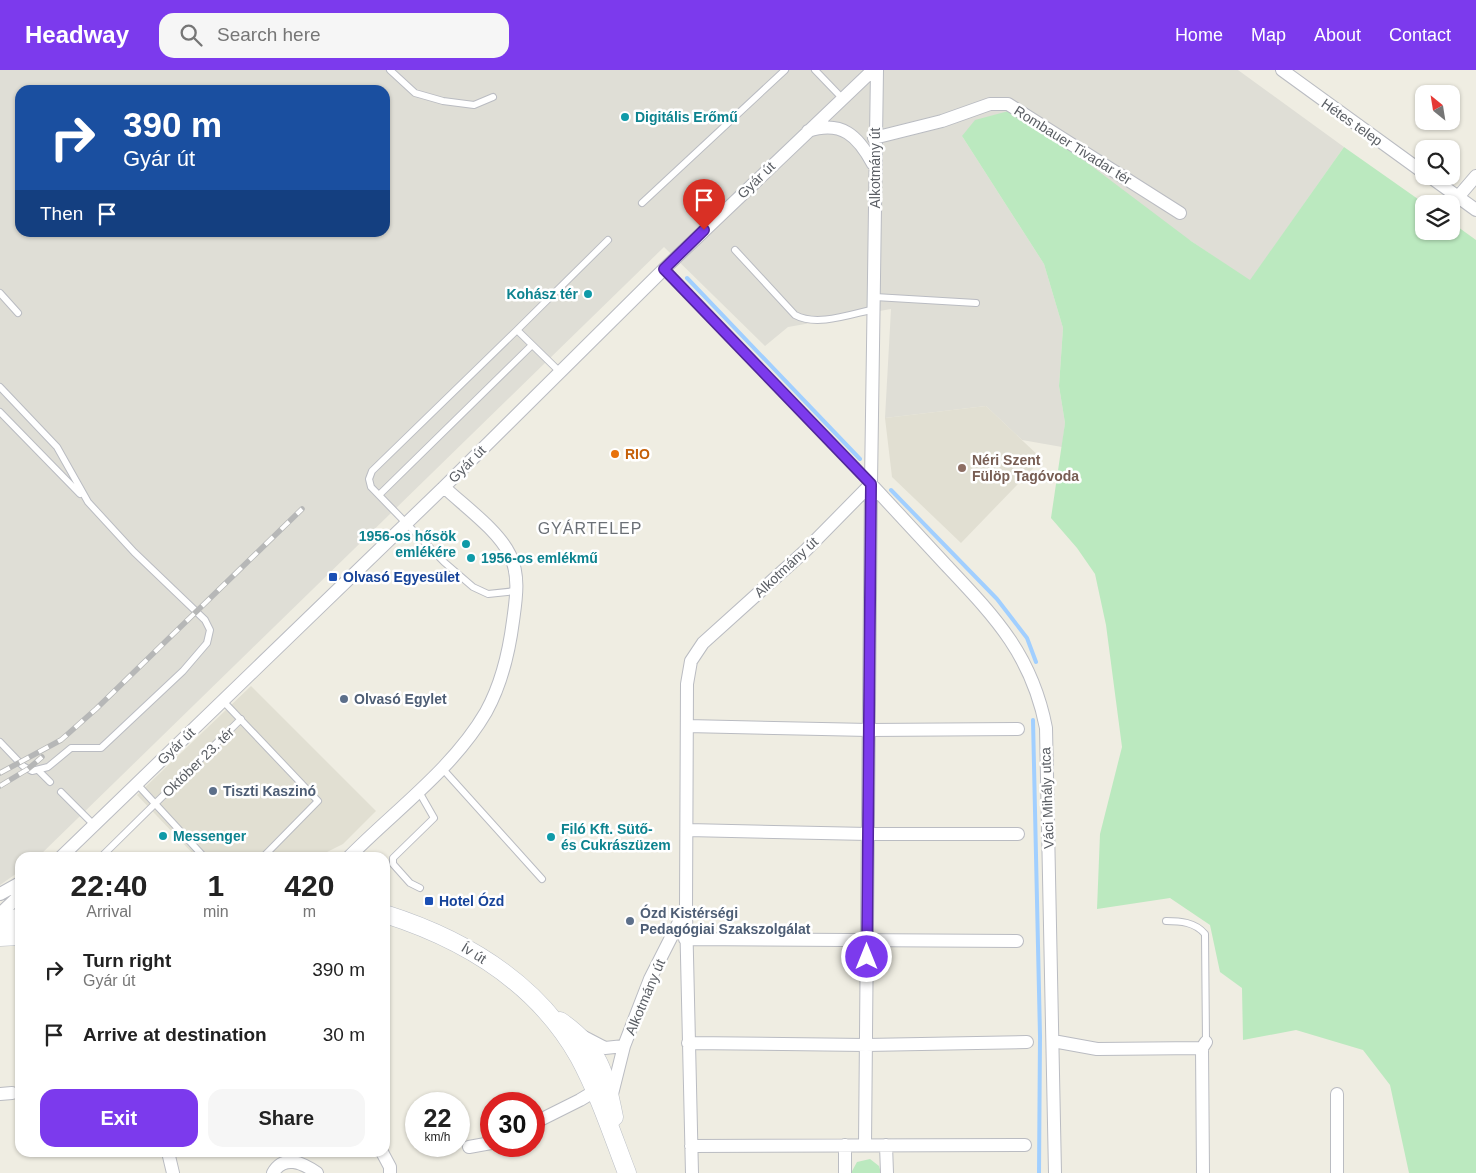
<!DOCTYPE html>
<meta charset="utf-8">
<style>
:root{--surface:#fff;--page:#f6f6f6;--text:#222;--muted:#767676;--accent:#7c3aed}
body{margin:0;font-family:Arial,sans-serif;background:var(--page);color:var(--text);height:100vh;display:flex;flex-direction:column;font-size:19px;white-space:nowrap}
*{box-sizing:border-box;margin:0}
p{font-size:16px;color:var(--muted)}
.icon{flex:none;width:28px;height:28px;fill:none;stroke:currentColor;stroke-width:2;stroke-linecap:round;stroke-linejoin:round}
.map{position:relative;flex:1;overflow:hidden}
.details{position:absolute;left:15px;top:782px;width:375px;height:305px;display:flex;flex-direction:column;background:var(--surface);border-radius:15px;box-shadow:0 1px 4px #0004}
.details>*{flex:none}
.guide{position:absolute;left:15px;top:15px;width:375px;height:152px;border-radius:15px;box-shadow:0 1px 4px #0004;background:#1a4fa0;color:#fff;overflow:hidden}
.needle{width:32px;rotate:330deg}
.controls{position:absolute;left:1415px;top:15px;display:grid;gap:10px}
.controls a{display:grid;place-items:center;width:45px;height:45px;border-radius:10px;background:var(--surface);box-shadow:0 1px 4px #0004;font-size:25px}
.speed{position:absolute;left:405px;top:1022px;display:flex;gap:10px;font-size:25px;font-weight:700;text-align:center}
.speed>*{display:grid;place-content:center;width:65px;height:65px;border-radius:50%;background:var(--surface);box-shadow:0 1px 4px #0004;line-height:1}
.speed small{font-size:12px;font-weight:400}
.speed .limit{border:8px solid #d22;background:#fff;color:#111}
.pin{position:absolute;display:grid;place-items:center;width:42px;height:42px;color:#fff;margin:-51px -21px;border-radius:50% 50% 50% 0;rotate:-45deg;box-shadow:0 0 5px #0007}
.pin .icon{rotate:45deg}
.me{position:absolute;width:55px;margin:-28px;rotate:0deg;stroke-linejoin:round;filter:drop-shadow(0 0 4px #0008)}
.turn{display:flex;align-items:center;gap:18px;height:105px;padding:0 25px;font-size:22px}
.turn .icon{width:65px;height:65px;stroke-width:2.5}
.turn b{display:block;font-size:35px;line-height:42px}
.then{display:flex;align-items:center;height:48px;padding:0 25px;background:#0003;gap:10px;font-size:19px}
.eta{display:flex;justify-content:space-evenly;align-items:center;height:85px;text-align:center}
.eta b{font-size:30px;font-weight:700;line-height:35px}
.primary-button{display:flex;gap:10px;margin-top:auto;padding:10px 25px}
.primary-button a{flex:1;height:58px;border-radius:15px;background:var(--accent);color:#fff;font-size:20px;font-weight:700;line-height:58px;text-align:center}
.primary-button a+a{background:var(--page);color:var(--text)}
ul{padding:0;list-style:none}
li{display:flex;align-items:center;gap:15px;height:65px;padding:0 25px}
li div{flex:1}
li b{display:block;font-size:19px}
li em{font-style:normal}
header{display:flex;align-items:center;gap:30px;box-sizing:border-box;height:70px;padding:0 25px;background:var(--accent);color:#fff}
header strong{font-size:24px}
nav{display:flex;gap:28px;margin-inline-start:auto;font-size:18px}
.search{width:350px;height:45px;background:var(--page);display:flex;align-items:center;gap:12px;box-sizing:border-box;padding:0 18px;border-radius:15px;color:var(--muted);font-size:19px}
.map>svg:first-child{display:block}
.industrial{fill:#dfded6;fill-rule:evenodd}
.education{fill:#e1dfd2}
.green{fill:#bbe9bf}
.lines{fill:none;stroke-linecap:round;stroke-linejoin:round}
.stream{stroke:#a1cfff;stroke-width:4}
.service-casing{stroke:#babcc2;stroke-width:8}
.minor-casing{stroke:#babcc2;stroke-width:14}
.secondary-casing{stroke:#babec5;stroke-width:19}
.service{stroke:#fff;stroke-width:6}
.minor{stroke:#fff;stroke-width:12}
.secondary{stroke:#fff;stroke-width:18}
.rail-casing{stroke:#b6b7b7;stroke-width:5.5}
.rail{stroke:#fff;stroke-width:4;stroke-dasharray:11;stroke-linecap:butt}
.route-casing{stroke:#51269a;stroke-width:12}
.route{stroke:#7c3aed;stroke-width:9}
.culture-dot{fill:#0f9aa8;stroke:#fff;stroke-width:2}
.food-dot{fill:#e8710a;stroke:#fff;stroke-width:2}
.education-dot{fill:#8d6e63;stroke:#fff;stroke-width:2}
.transit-dot{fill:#1a4fb4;stroke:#fff;stroke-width:2}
.service-dot{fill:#5c6f8a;stroke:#fff;stroke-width:2}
.labels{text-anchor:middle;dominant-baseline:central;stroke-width:5;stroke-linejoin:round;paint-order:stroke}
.culture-label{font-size:14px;font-weight:bold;fill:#0d838f;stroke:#fff;text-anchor:start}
.street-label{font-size:14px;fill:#5a5e64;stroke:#fff}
.food-label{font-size:14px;font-weight:bold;fill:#c56008;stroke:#fff;text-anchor:start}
.education-label{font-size:14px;font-weight:bold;fill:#785e54;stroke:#fff;text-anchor:start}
.transit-label{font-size:14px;font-weight:bold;fill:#164399;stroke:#fff;text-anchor:start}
.service-label{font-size:14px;font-weight:bold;fill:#4e5e75;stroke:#fff;text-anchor:start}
.quarter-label{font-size:16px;letter-spacing:1px;fill:#6b7076;stroke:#fff}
</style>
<header>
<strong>Headway</strong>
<div class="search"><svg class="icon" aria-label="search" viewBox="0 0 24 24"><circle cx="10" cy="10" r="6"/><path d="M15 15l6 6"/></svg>Search here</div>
<nav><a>Home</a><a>Map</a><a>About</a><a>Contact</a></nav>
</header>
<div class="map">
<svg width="1476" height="1103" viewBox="0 0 1476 1103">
<rect width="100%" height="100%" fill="#efede2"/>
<!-- industrial -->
<path class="industrial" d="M0,0H1238L1344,77L1250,211L1191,171L962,66L1044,194L1063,258L1059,316L1065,353L1062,377L1022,370L986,336L885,348L891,239L788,257L765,276L664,177L38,787L20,788V801L0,815ZM20,20H385V162H20Z"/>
<!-- education -->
<path class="education" d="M986,336L1042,389L961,473L892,407L885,348Z
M251,616L376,741L343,774L317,787H196L137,725Z"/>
<!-- green -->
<path class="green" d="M1016,39L1191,171L1250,210L1344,77L1425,134L1424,161H1451V152L1476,170V1103H1409L1390,1015L1363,980L1296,960L1243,970L1242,918L1220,902L1210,855L1170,828L1097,839L1100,764L1122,677L1106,555L1095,504L1077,478L1051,448L1065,353L1059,316L1063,258L1044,194L962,66L975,50Z
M870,1089L879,1096L881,1103H851L857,1092Z"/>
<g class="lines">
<!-- stream -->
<path class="stream" d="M687,208L860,389
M891,420L997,529L1027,568L1036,592
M1033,650L1040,966L1039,1103"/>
<defs>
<path id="service" d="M390,0L415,23L443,31L474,35L493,27
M815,0L842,28
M642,133L785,0
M735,180L795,245C817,257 851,244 875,239
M664,199L869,413
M0,223L18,243
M875,227L976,233
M517,260L608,170
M0,317L57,377L88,432L134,482L205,550L210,560L207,573L183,601L101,678H71L48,697L32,701L23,696L0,672
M0,342L80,424
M379,425L532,275
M516,521L488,524L473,517L444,492L371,417L369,409L372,401L517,260L560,302
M223,631L318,731L262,788
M441,697L542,809
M39,701L50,712
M137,714L205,788
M418,720L434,748L393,788V794L410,813L420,818
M61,722L94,755
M100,788L241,649
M1166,851C1180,851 1195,852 1205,864L1206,972"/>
<path id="minor" d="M1282,0L1424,103
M808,61C842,50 858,66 873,94
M874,68L942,51L990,34H1008L1180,143
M1429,106L1476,140
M1458,127L1476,106
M871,414C896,441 921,468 946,495C995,547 1032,585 1046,658L1055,1103
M687,656L869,660L1018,659
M688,760L868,764H1018
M60,788L444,417L664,199L873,0
M348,788C394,741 453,699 486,642C501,615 509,582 513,551C516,529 520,506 510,485C498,460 464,436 444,417
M0,824L20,813
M686,843L692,1103
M0,844L20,825
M685,869L1017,871
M582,966L605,978L624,976
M1053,971L1097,979L1202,978
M688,973L866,975L1027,972
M0,1024L12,1023
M611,1028L624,976L650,909L686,838L687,614L691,591L703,573L805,481L871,414L877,0
M534,1053L580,1030L595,1021
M845,1075V1103
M865,1075L871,414
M886,1075L887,1103
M691,1076L1025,1075
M469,1077L491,1073
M168,1082L173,1103
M382,1082L390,1097V1103
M273,1103C284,1084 303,1093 317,1103
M1203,1103L1202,978L1206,972
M1337,1103V1024"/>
<path id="secondary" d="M385,844C464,869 537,913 579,987C599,1024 612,1064 627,1103
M0,850L20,848
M0,867L20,866
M560,951C599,978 605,1002 614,1047"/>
</defs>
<!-- service casing -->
<use href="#service" class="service-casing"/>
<!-- minor casing -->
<use href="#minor" class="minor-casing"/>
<!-- secondary casing -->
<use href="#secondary" class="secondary-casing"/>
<!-- service -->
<use href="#service" class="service"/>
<!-- minor -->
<use href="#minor" class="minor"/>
<!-- secondary -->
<use href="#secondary" class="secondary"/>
<defs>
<path id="rail" d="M0,703L61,670L96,639L302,439
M0,716L28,699L42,687"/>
</defs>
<!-- rail casing -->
<use href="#rail" class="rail-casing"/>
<!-- rail -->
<use href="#rail" class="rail"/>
</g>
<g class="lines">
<defs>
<path id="route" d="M704,160L664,199L871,414L867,887"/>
</defs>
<!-- route casing -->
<use href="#route" class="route-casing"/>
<!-- route -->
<use href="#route" class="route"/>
</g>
<!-- markers -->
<g class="culture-dot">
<circle cx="625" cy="47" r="5"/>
<circle cx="588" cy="224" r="5"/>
<circle cx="466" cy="474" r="5"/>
<circle cx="471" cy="488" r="5"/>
<circle cx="163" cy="766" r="5"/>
<circle cx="551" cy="767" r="5"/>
</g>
<circle class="food-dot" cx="615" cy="384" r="5"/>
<circle class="education-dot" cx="962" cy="398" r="5"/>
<g class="transit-dot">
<rect x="328" y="502" width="10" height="10" rx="2.5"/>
<rect x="424" y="826" width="10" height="10" rx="2.5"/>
</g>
<g class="service-dot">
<circle cx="344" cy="629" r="5"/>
<circle cx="213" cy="721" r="5"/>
<circle cx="630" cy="851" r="5"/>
</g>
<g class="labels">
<!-- culture labels -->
<g class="culture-label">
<text x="635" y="47">Digitális Erőmű</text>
<text x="578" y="224" text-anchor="end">Kohász tér</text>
<text x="456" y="466" text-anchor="end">1956-os hősök<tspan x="456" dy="16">emlékére</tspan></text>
<text x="481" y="488">1956-os emlékmű</text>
<text x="561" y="759">Filó Kft. Sütő-<tspan x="561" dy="16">és Cukrászüzem</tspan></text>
<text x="173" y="766">Messenger</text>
</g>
<!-- street labels -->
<g class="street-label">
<text transform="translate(1352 52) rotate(35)">Hétes telep</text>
<text transform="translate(1073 75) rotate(32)">Rombauer Tivadar tér</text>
<text transform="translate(875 98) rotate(-90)">Alkotmány út</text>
<text transform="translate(756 110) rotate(-44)">Gyár út</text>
<text transform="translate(467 394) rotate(-45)">Gyár út</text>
<text transform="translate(786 497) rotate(-43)">Alkotmány út</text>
<text transform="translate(176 676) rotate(-44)">Gyár út</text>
<text transform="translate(198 692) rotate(-44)">Október 23. tér</text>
<text transform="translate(1047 728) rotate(-92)">Váci Mihály utca</text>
<text transform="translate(474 883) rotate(32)">Ív út</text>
<text transform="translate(645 927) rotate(-67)">Alkotmány út</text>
</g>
<!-- food labels -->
<g class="food-label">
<text x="625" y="384">RIO</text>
</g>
<!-- education labels -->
<g class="education-label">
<text x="972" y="390">Néri Szent<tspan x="972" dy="16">Fülöp Tagóvoda</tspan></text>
</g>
<!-- transit labels -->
<g class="transit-label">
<text x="343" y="507">Olvasó Egyesület</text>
<text x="439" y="831">Hotel Ózd</text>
</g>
<!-- service labels -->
<g class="service-label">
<text x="354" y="629">Olvasó Egylet</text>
<text x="223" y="721">Tiszti Kaszinó</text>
<text x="640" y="843">Ózd Kistérségi<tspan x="640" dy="16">Pedagógiai Szakszolgálat</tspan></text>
</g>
<!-- quarter labels -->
<g class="quarter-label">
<text x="590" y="458">GYÁRTELEP</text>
</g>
</g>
</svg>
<div class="controls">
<a><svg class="needle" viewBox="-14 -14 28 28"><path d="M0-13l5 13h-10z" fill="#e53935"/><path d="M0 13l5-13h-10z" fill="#767676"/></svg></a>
<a><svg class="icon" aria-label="search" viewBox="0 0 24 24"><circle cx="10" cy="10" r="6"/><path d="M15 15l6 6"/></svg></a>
<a><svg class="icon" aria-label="layers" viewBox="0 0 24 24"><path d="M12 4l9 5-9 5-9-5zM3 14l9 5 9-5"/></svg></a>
</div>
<div class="speed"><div>22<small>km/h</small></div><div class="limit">30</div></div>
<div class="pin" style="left:704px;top:160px;background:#d93025"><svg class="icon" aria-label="arrive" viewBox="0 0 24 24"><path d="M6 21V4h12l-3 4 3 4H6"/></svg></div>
<svg class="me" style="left:867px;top:887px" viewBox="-20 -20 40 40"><circle r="17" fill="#7c3aed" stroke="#fff" stroke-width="3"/><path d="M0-11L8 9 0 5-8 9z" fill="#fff"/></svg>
<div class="guide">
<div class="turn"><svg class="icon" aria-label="right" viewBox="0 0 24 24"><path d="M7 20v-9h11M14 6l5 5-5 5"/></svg><div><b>390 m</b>Gyár út</div></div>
<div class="then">Then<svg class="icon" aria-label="arrive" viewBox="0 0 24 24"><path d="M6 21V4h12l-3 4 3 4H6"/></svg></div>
</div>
<section class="details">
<div class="eta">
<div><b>22:40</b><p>Arrival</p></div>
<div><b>1</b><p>min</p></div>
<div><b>420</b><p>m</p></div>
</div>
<ul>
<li><svg class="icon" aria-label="right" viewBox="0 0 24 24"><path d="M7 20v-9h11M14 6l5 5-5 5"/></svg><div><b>Turn right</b><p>Gyár út</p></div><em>390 m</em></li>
<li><svg class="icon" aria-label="arrive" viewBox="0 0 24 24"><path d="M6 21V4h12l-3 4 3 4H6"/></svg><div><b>Arrive at destination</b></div><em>30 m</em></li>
</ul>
<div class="primary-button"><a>Exit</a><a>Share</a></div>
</section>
</div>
